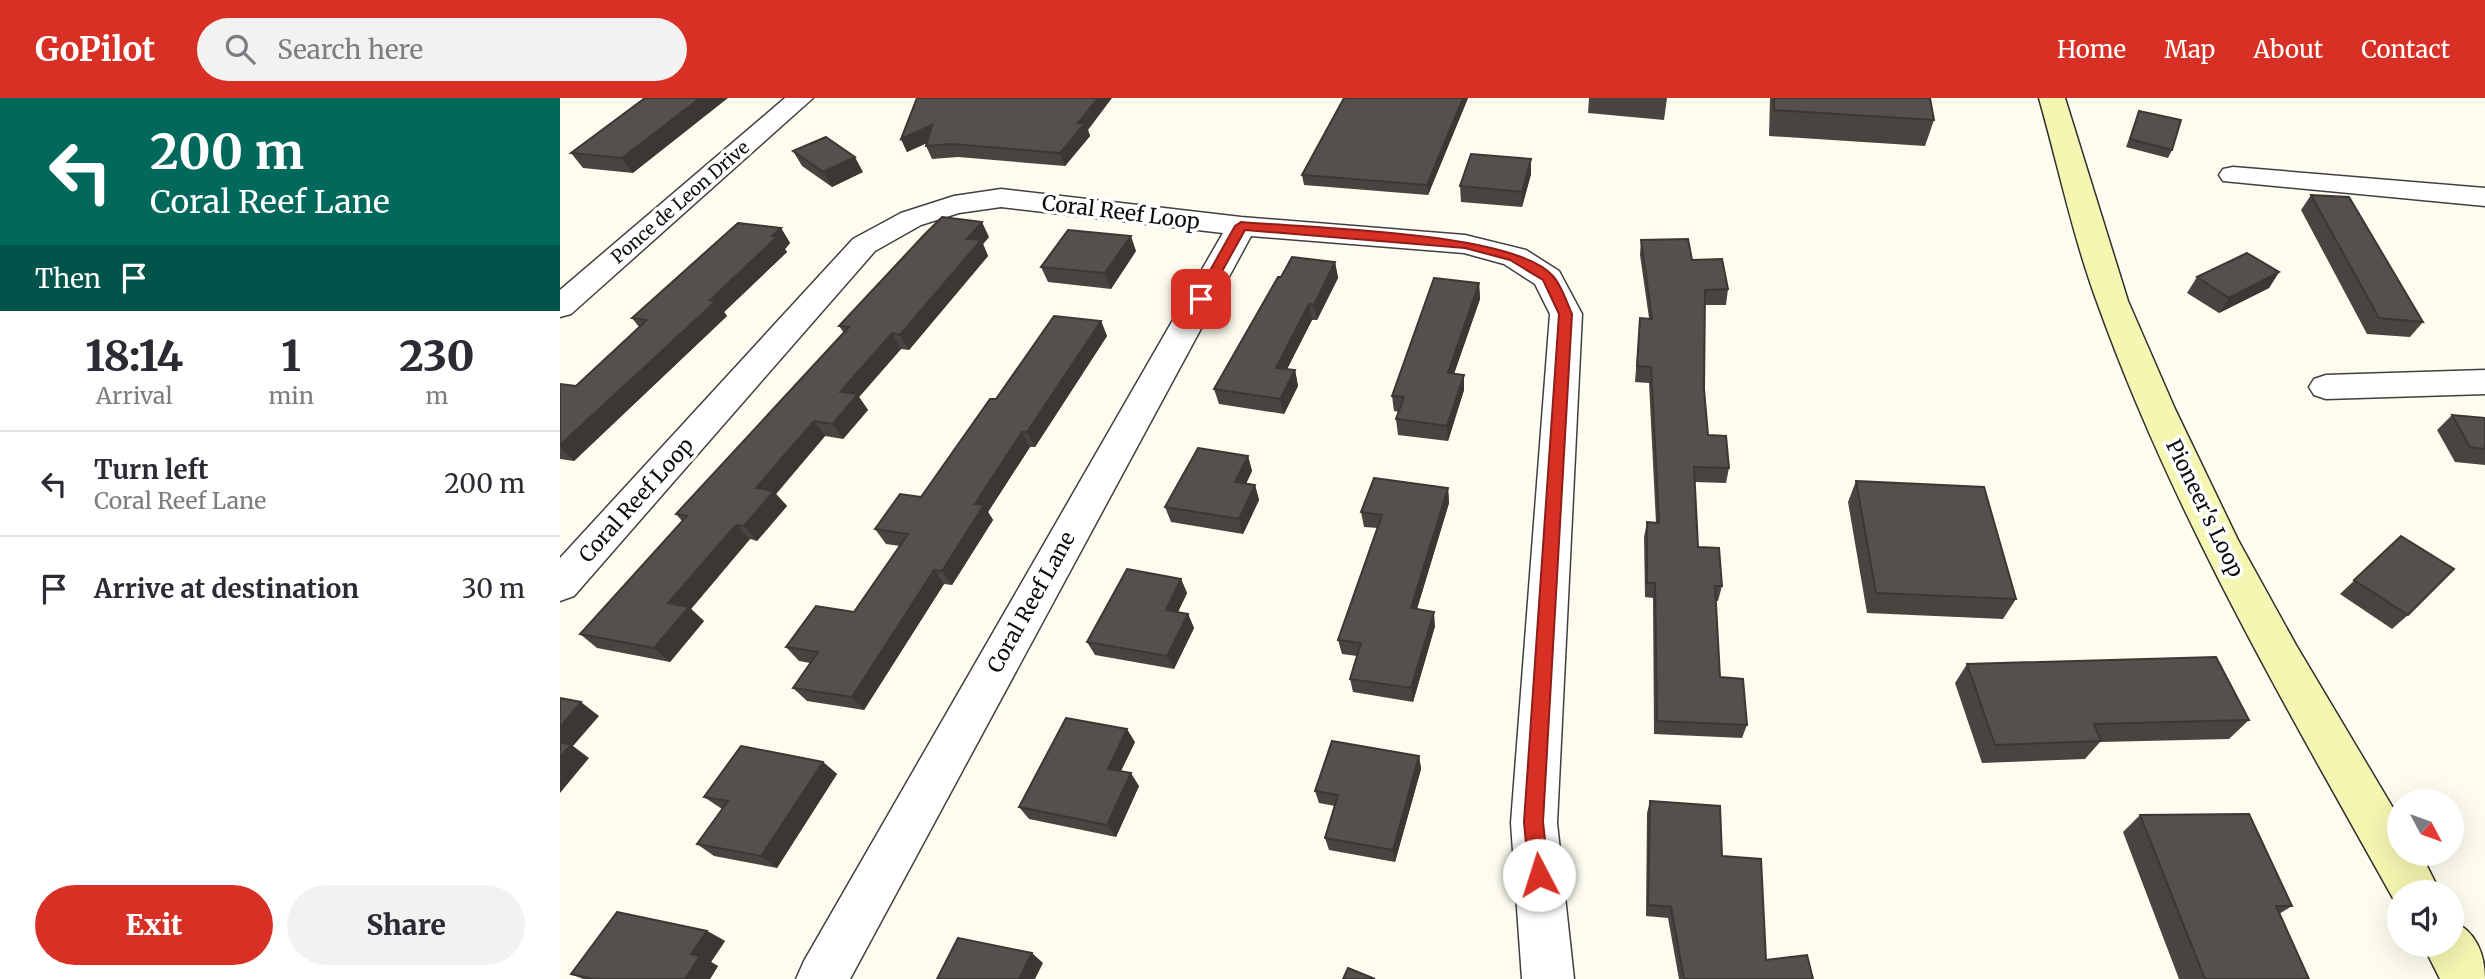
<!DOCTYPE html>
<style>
:root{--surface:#fff;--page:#f2f2f3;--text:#2b2b33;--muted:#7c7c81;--line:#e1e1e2;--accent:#d93025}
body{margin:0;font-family:Merriweather,serif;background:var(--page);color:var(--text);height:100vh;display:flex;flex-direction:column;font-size:26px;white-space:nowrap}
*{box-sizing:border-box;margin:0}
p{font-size:23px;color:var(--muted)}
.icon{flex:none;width:38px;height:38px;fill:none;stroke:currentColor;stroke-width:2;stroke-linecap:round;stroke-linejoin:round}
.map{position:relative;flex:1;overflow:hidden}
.sheet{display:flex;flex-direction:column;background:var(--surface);width:560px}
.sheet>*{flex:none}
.top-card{background:#00695c;color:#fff;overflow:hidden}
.needle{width:46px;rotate:131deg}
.controls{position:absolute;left:1827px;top:691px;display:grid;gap:14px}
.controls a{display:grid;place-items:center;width:77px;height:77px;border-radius:50%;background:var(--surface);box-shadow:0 7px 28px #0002;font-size:35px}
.pin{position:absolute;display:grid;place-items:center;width:60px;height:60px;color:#fff;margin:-30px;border-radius:14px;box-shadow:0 4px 10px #0006}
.me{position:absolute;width:77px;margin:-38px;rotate:355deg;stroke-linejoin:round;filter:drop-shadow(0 0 5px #0008)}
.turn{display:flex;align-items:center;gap:24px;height:147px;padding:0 35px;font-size:32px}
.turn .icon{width:91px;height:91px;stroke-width:2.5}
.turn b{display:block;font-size:49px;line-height:60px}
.then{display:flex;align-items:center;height:66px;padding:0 35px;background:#0003;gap:14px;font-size:26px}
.eta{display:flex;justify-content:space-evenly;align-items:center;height:119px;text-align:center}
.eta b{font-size:42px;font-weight:800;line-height:49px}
.primary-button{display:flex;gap:14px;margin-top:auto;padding:14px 35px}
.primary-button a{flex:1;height:80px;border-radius:42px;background:var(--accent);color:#fff;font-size:28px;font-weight:800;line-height:80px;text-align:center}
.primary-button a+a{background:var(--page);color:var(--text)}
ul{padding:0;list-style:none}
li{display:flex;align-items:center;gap:21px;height:105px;padding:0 35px;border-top:2px solid var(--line)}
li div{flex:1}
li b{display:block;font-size:26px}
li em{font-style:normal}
header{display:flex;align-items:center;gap:42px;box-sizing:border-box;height:98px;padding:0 35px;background:var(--accent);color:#fff}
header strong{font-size:33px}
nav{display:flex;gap:38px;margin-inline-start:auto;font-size:24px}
.search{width:490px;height:63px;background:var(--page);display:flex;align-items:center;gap:18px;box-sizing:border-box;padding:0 24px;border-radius:38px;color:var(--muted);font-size:26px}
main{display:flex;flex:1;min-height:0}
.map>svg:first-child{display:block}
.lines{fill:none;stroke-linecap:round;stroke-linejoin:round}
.street-casing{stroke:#404040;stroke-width:3}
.secondary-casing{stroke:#2f2f2f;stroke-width:3}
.street{fill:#fff;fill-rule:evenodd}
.secondary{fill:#f5f6b1;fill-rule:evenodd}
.wall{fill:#484540}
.shaded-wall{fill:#3b3834}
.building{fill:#54504b;stroke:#3b3834;stroke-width:2}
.route{fill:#d93025;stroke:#8d1f18;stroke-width:2}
.labels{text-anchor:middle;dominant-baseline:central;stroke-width:7;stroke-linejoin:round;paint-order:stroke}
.far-street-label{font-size:18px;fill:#0d0d0d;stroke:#fff}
.street-label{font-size:21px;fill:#0d0d0d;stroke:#fff}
</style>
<header>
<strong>GoPilot</strong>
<div class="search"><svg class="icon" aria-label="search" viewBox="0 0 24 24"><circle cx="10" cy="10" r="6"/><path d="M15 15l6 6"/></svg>Search here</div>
<nav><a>Home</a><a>Map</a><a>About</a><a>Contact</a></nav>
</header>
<main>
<section class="sheet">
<div class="top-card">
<div class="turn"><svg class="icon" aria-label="left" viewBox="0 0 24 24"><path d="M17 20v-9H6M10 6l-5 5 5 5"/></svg><div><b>200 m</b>Coral Reef Lane</div></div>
<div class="then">Then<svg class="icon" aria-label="arrive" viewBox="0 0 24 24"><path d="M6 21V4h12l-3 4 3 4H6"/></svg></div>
</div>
<div class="eta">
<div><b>18:14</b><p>Arrival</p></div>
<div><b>1</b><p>min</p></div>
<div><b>230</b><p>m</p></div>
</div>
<ul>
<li><svg class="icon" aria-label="left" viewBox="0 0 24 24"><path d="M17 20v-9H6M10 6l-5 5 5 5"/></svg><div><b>Turn left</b><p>Coral Reef Lane</p></div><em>200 m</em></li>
<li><svg class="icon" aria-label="arrive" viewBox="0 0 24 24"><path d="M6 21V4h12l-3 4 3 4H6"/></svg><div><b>Arrive at destination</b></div><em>30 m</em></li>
</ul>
<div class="primary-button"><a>Exit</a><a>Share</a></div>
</section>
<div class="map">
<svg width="1925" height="881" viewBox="0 0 1925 881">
<rect width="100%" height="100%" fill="#fdfcef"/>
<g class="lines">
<defs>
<path id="street" d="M225,0H253L11,216L0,219V192Z
M1673,69L1925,90V108L1663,83L1659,77L1663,71Z
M441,91L681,119L905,137L966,152L999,173L1022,216L997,725L1014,881H962L951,725L990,216L975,186L944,166L904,155L691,138L290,881H236L244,863L663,135L441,109L399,115L361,127L315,153L14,498L0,503V460L293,141L341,115L394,98Z
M1925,272V296L1766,301L1754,297L1749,289L1754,281L1766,277Z"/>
<path id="secondary" d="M1479,0H1505L1568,203L1615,311L1678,442L1736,547L1839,720V756H1861L1880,794H1839V811C1729,614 1613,417 1537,204C1513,139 1498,67 1479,0Z
M1892,823C1916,833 1925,856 1925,881H1880L1863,847H1892Z"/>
</defs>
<!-- street casing -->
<use href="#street" class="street-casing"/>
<!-- secondary casing -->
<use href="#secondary" class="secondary-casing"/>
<!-- street -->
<use href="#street" class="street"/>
<!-- secondary -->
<use href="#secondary" class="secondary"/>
</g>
<!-- wall -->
<path class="wall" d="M85,0L73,75L23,70L11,55Z
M784,0H908L868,97L744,87L742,77Z
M1029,0H1107L1104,22L1028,15Z
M1210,0H1370L1374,22L1365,48L1209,38Z
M1579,13L1612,52L1608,60L1566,49Z
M528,32L530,38L505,68L398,59L372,61L366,48L367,45L347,54L341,41Z
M233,53L303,74L272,89L242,68Z
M971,76L962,109L901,104L900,88Z
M1751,97L1863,224L1850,239L1807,236L1741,112Z
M221,130L230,145L225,151L227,154L164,214L167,218L14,363L0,361V286L16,288L79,229L72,220Z
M429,139L423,146L428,158L349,252L341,251L299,299L308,312L283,341L265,338L216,396L227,408L197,443L190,441L131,511L144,523L110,564L37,550L20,536L122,423L116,416L284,235L279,228Z
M1081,142L1132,162L1168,191L1166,207H1145L1144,291L1148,337L1169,370L1166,385L1134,384L1138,449L1162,488L1158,503H1155L1160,579L1187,627L1182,640L1094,636L1093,500L1085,499L1084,439L1087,424L1096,425L1089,285L1075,284L1080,220H1089L1080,157Z
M576,153L551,191L488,184L481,169Z
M775,164L778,180L757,222H752L727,271L735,272L738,288L724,316L659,306L654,291L721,179Z
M1719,174L1709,190L1659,215L1627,195L1637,179Z
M919,185L920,201L894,276L904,277V292L888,343L838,337L836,321L839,314L834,313L832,298Z
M541,223L547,238L475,349H470L428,414L433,422L392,487L384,486L304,612L247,603L233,590L250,565L239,563L226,549L294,514L340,448L326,446L315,431L361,399L436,301Z
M1892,317L1925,320V367L1895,364L1877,332Z
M688,358L692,373L686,385L695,387L699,402L683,436L611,424L605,409Z
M1296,383L1456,501L1443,521L1307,515L1288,404Z
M888,390L889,405L857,511L875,528L853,604L793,594L790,581L797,558L782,556L778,542L818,430L804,429L801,414Z
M1841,438L1848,517L1832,531L1780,496Z
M621,481L627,495L618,514L628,516L634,530L614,571L535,557L527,544Z
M1407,566L1689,622L1669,641L1540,644L1525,661L1422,665L1395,585Z
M575,644L561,673L579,688L556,739L469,721L459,709Z
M859,658L861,671L835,764L769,752L765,740L775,708L759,705L755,693Z
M263,664L277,676L217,770L154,758L137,746L162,711L144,699Z
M1090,703L1162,758L1206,862L1253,881H1119L1108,820L1086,818L1087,715Z
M1580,717L1732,808L1719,816L1749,881H1619L1563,734Z
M147,833L165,843L151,864L158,868L150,881H23L11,876Z"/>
<!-- shaded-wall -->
<path class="shaded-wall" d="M140,0H168L73,75L62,60Z
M538,0H552L528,32L530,38L505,68L500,55L518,25Z
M903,0H908L868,97L867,87Z
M372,27L378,40L347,54L341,41Z
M295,59L303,74L272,89L263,74Z
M971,61V76L962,109V94Z
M422,124L429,139L423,146L428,158L349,252L340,237L407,141Z
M221,130L230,145L225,151L227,154L164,214L167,218L14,363L0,349V347L150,202Z
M571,138L576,153L551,191L545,175Z
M775,164L778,180L757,222L754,207Z
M1719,174L1709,190L1659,215L1669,200Z
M919,185L920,201L889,290L888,275Z
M749,206L752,222L720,285L716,270Z
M541,223L547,238L475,349L467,334Z
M332,235L341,251L299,299L308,312L283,341L273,326L280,294Z
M735,272L738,288L724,316L720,301Z
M904,277V292L888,343L887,328Z
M254,323L265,338L216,396L227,408L197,443L184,428L196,390Z
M462,334L470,349L428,414L433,422L392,487L382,473L415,406Z
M688,358L692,373L680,399L675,384Z
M695,387L699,402L683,436L679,421Z
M888,390L889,405L853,524L851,510Z
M176,427L190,441L131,511L144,523L110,564L94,550L108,505Z
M374,472L384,486L304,612L292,599Z
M621,481L627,495L612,526L606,512Z
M874,514L875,528L853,604L851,590Z
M628,516L634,530L614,571L607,558Z
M21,604L39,618L13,648L29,660L0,695V629Z
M567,631L575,644L556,683L548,671Z
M859,658L861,671L835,764L833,752Z
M263,664L277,676L217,770L201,758Z
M571,675L579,688L556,739L547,727Z
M147,833L165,843L151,864L158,868L150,881H125L131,856Z
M472,855L483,865L475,881H459Z"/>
<!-- building -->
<path class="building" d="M85,0H140L62,60L11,55Z
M357,0H538L518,25H525L500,55L392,46L366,48L372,27L341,41Z
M784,0H903L867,87L742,77Z
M1214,0H1370L1374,22L1214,12Z
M1579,13L1621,22L1612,52L1570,41Z
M266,39L295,59L263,74L233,53Z
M911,56L971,61L962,94L900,88Z
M1751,97L1789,99L1863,224L1819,220Z
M382,119L422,124L407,141L421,142L340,237L332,235L280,294L298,296L273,326L254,323L196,390L214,393L184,428L176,427L108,505L129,509L94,550L20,536L127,418L116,416L289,229L279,228L364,137Z
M178,125L221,130L212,138L217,139L150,202L156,203L0,347V286L16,288L87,222L72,220Z
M508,132L571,138L545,175L481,169Z
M1128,141L1132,162L1162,161L1168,191L1145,192L1144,291L1148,337L1166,338L1169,370L1134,369L1138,449L1159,450L1162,488H1155L1160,579L1183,581L1187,627L1097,623L1095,485H1087V424L1099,425L1091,269L1077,268L1080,220L1092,221L1081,142Z
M1687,155L1719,174L1669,200L1637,179Z
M732,159L775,164L754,207L749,206L716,270L735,272L720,301L654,291L718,179H721Z
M874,180L919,185L888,275L904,277L887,328L836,321L844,299L832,298Z
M494,218L541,223L467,334H462L415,406L424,407L382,473L374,472L292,599L233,590L258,554L226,549L256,508L294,514L348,436L315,431L340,396L361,399L430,301H436Z
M1892,317L1925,320V351L1910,349Z
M638,350L688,358L675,384L695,387L679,421L605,409Z
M814,380L888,390L851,510L874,514L851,590L790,581L801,545L778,542L822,417L801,414Z
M1296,383L1424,389L1456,501L1316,495Z
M1841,438L1894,471L1848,517L1794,482Z
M567,471L621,481L606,512L628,516L607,558L527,544Z
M1656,559L1689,622L1534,626L1541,643L1435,647L1407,566Z
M0,600L21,604L0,629Z
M506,620L567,631L548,671L571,675L547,727L459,709Z
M772,643L859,658L833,752L765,740L778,697L755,693Z
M0,644L11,647L0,659Z
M181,648L263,664L201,758L137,746L168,703L144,699Z
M1090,703L1160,708L1162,758L1201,761L1206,862L1247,857L1253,881H1124L1111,809L1088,807Z
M1689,716L1732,808H1716L1749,881H1645L1580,717Z
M57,814L147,833L131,856L140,858L125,881H34L11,876Z
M398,840L472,855L459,881H377Z
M788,870L815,881H783Z"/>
<!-- route -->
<path class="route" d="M681,124C745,130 954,133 993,178C1002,188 1007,205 1012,216L983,724L989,777L986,784L979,786L972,784L969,777L964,724L999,216L983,182L950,162L905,150L685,132L645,204H636L634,201L675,128Z"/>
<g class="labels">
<!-- far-street labels -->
<g class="far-street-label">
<text transform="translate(120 104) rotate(-41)">Ponce de Leon Drive</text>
</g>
<!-- street labels -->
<g class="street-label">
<text transform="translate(561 114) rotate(7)">Coral Reef Loop</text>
<text transform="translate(76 402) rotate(-48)">Coral Reef Loop</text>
<text transform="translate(1645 410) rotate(64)">Pioneer's Loop</text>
<text transform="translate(471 504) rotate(-61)">Coral Reef Lane</text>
</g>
</g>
</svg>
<div class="controls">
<a><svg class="needle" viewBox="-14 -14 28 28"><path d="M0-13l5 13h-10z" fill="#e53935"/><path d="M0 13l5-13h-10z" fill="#7c7c81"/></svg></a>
<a><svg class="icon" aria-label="sound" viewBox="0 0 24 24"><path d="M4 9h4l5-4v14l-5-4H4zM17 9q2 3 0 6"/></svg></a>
</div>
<div class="pin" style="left:641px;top:201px;background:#d93025"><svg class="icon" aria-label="arrive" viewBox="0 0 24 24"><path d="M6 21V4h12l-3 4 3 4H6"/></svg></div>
<svg class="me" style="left:979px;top:777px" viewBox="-20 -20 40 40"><circle r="19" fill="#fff"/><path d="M0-13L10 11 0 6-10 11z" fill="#d93025"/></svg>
</div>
</main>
